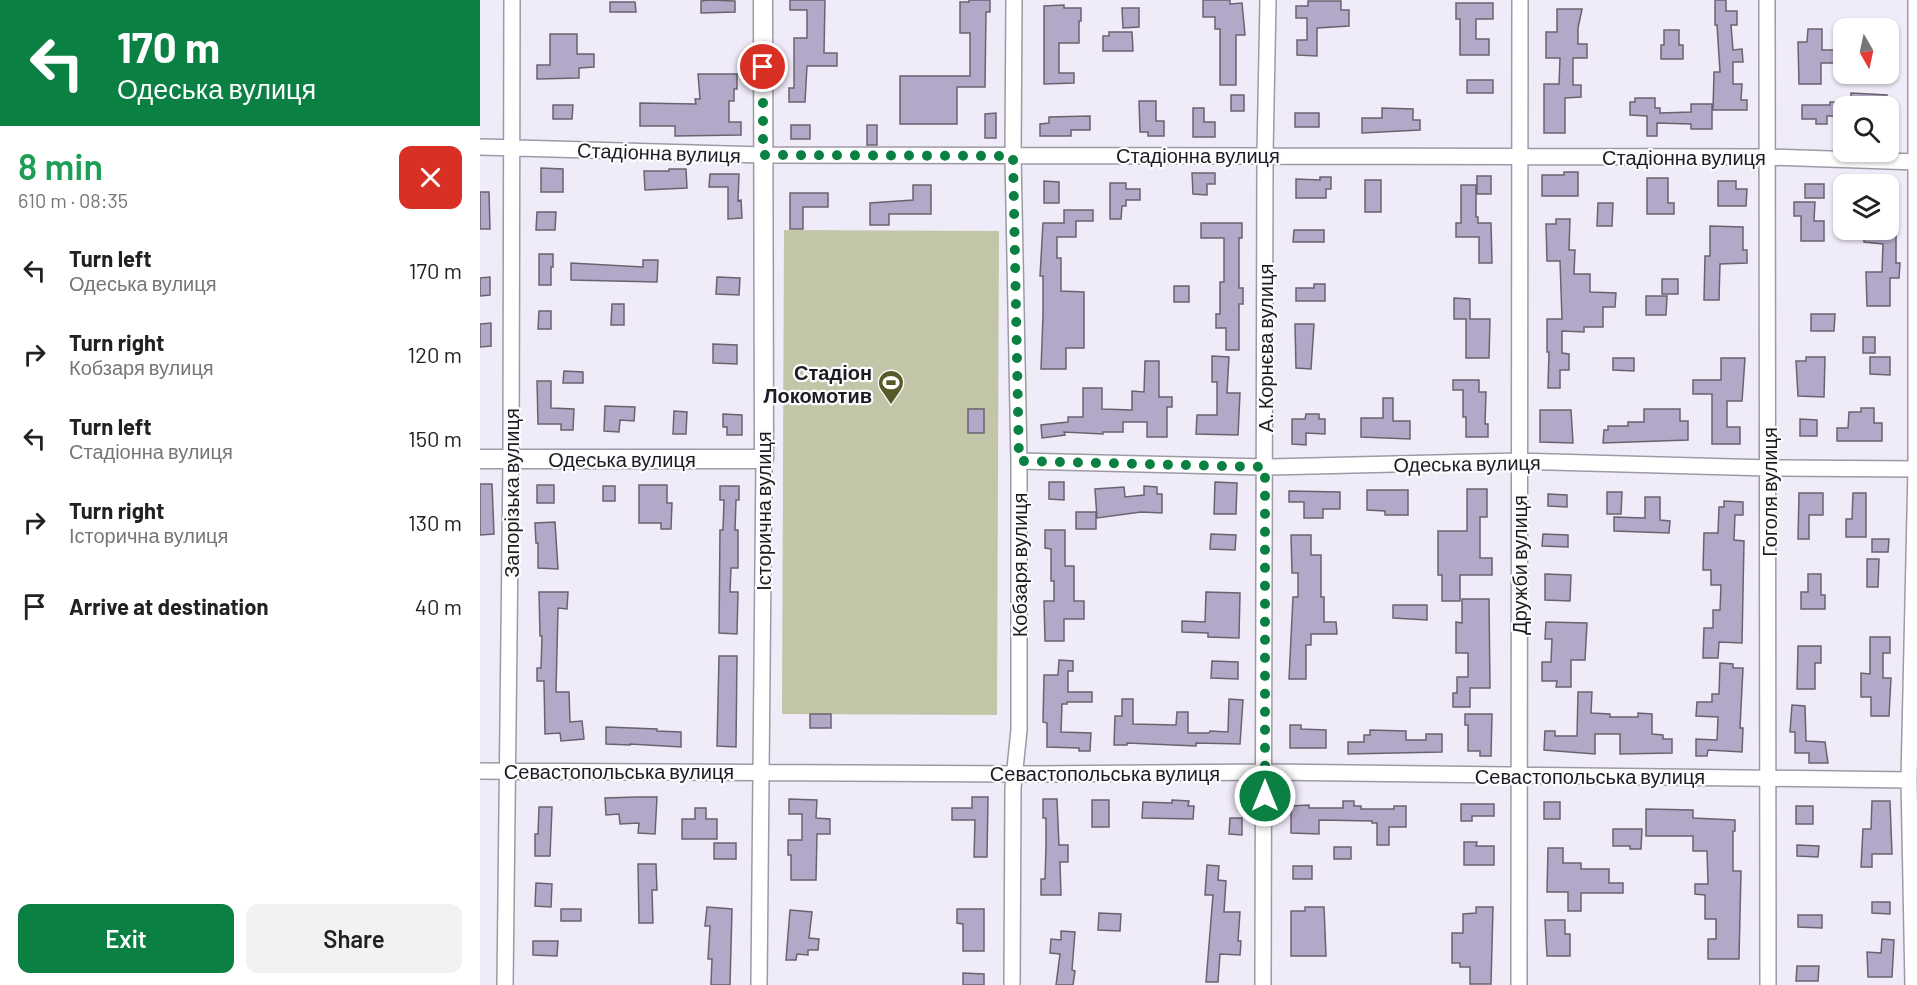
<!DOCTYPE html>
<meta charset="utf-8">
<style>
:root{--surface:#fff;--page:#f2f2f2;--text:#222;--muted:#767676;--accent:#0b8043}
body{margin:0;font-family:Barlow,sans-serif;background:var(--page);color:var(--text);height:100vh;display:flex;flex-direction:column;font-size:22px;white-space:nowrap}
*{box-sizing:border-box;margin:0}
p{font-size:20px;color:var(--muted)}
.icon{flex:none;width:33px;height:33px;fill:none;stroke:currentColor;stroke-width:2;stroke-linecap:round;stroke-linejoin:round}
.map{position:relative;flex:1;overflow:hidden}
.sheet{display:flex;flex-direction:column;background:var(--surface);width:480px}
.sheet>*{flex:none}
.top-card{background:#0b8043;color:#fff;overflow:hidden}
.needle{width:39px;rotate:171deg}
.controls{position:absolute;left:1353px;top:18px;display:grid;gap:12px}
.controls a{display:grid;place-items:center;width:66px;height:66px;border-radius:12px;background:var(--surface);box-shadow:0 2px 4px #0004;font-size:30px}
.pin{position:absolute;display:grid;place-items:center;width:51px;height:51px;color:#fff;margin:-26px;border:3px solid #fff;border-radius:50%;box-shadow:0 2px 6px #0007}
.me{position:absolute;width:66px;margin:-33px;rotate:0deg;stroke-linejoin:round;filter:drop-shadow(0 0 4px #0008)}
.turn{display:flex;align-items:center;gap:21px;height:126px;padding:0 18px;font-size:27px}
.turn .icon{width:78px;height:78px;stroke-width:2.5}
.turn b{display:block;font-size:42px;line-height:51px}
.round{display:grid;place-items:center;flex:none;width:63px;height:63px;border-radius:12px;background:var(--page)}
.summary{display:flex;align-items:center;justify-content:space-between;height:102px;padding:0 18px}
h1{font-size:36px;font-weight:600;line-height:45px;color:#1e9e55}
.action{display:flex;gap:12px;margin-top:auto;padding:12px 18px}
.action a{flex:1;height:69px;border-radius:12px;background:var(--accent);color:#fff;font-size:24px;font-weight:600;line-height:69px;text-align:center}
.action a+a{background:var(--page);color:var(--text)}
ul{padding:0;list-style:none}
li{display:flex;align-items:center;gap:18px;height:84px;padding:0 18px}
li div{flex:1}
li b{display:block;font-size:22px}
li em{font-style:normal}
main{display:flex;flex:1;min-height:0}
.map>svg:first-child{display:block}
.pitch{fill:#c2c5a8}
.building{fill:#b3a8c7;stroke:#68646f;stroke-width:1.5}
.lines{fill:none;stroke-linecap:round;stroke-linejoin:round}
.minor-casing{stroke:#9e9aa5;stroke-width:18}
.tertiary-casing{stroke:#9e9aa5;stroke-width:21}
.minor{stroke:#fff;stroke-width:15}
.tertiary{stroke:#fff;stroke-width:18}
.route{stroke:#0b8043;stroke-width:10;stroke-dasharray:0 18}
.labels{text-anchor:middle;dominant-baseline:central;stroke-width:4.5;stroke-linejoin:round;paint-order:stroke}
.street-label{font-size:20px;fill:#1d1c20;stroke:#fcfbfd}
.poi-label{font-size:20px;font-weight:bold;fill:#1d1c20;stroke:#fcfbfd;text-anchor:end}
</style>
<main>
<section class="sheet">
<div class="top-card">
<div class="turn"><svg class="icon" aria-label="left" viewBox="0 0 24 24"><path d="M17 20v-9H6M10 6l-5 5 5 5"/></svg><div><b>170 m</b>Одеська вулиця</div></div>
</div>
<div class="summary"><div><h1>8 min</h1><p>610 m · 08:35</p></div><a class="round" style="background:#d93025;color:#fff"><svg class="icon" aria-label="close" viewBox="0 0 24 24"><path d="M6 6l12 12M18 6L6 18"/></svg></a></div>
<ul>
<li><svg class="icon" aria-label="left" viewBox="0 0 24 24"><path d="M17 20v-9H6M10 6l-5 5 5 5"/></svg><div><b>Turn left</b><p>Одеська вулиця</p></div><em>170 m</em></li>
<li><svg class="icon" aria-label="right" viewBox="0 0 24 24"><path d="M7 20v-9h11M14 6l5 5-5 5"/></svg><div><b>Turn right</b><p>Кобзаря вулиця</p></div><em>120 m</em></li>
<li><svg class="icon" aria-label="left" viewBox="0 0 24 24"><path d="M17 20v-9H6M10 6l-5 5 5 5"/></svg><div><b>Turn left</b><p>Стадіонна вулиця</p></div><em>150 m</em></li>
<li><svg class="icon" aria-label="right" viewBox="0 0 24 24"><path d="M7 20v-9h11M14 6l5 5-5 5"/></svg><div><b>Turn right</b><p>Історична вулиця</p></div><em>130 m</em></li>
<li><svg class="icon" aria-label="arrive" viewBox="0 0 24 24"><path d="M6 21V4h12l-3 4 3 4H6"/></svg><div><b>Arrive at destination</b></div><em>40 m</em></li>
</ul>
<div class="action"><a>Exit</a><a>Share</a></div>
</section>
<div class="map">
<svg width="1437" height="985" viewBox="0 0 1437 985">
<rect width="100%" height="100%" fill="#f0ebf8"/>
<!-- pitch -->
<path class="pitch" d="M304,230L519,231L517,715L302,714Z"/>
<!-- building -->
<path class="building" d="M229,0L255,1V12L221,13V1Z
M310,0H345L344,53H357V66H327L325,102H309V88H314V38H327V10H310Z
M489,0H510V12H506L505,87H477V124H420V76H490V33H480V2H489Z
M723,0H750V4L762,3L765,35H756V85H740V29H735V17H723Z
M1235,0H1246V11H1257V25H1251L1253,50L1262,49L1263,62H1253V84H1262L1261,100H1267V110H1233L1234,72H1240L1237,25H1235Z
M828,1H861V10H869V26L837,28V56L817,55V40H827V18H816V6H828Z
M130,2H155L156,12H130Z
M976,3H1013V19H996V39H1009V55H980V19H976Z
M584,5V8H601V21H599V43H579V73H594V83L564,84V6Z
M642,8H659V27L643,28Z
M1077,9H1102L1098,28V44H1107V58H1093V85H1101V97L1085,98V133H1064V84H1079L1080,58H1066V32H1077Z
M1328,29H1342V50H1364V63H1341V84H1319L1318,42H1327Z
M1184,30H1199V45H1203V59H1181V45H1184Z
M629,32H652L653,51H623V36H629Z
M70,34H97V54H114V67L99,68V78L57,79V65H70Z
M218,74H257V89H254V101H249V122H261V135L195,136V126H160V103L216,104L215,99H220Z
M987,80H1013V93H987Z
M1371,93L1407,95V106H1371Z
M751,95H764V111H751Z
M1155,98H1175V108H1180V113L1211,112V104H1232V129H1211V124L1177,123V136H1167V116L1150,115V102H1155Z
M659,101H676V121H684V136H668V132H660Z
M1350,102H1364V116H1347V124H1336V119H1322V105H1350Z
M73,105H93L92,119H73Z
M713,108H724V122H735V137H713Z
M902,108L933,109V120H940V130L882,133V118H902Z
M516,113V138H505V114Z
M815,113H839V127H815Z
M610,116V130H591V136H560V124L569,123V117Z
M311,125H330V139H311Z
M387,125H397V145H387Z
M61,168L83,169V192H61Z
M189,169H206L207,188L165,190L164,171H189Z
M1084,172H1098V196H1062V175H1084Z
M712,173H735V184H727V195L713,194Z
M230,174H259L258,201L261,200L262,218L248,219V187H229Z
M997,176H1011V194H997Z
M840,177H851V189H846V198H816V179L840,180Z
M1167,178H1188V203H1194V214H1167Z
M885,180H901V212H885Z
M564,181L579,182V203H564Z
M1238,181H1256V189H1267L1266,206H1238Z
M630,183H646V189H660V200H646V206H642L641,219H630Z
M1325,184H1344V198H1325Z
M433,185H451V214H409V225H390V203L433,200Z
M981,185H996V217H998V223H1011L1012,263H999V237H976V223H981Z
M0,192H9L10,229H0Z
M310,193H348V207H323V229H310Z
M1314,202H1335L1334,221H1344V241H1321V216H1314Z
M1118,203H1133L1132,226H1117Z
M584,210H613V221H596V237H577V258H581V291L604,292V348H586V369H561L563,315V276H560L563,223H584Z
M57,212H76L75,230H56Z
M1076,219H1090L1089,250H1095L1094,274H1110V292L1136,293L1135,307H1123V327H1104V332L1082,331V353L1089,354V370H1080V388H1068L1069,352H1067V319H1082L1080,261H1067L1066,224H1076Z
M721,223H762V238H759V288H763V304H759V350H746V328H736V314H740V282H744V238H721Z
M1230,226L1263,227V250H1267V263L1240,264L1239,300H1224L1225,256H1230Z
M814,230H844V242H813Z
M1384,230H1416V263H1420L1419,278H1410V306H1387L1386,272H1402L1403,244L1384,242Z
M59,254H73V267H71V285H59Z
M163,260H178L177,282L91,280V263L163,267Z
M10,277V295L0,296V278Z
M237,277L260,278L259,295L236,294Z
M1182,279H1198V294H1182Z
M834,284H845V301H816V288H834Z
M694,286H709V302H694Z
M1166,296H1187L1186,315H1166Z
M974,298L990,299V319H1010L1009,358H986V319H974Z
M132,304H144V325H131Z
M59,311H71V329H58Z
M1331,314H1355L1354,331H1331Z
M11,323V346L0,347V324Z
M815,324H834L831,369L816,368Z
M1383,337H1395V353H1383Z
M233,344L257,345V364L233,363Z
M732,356L749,357L747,393H760L758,435L716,434L717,415H737V382H732Z
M1326,357H1345L1344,397L1318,396L1316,361H1326Z
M1390,357H1410V375L1390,374Z
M1133,358H1154V371L1133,370Z
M1241,358H1265L1262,401H1247V427H1260V444H1232V394H1213V380H1241Z
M665,361H679V397H692V407H687V437H667V422H643V432H623V434L584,432L585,435L562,438L561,425L588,422V417H603V388H622V409L652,410V391L664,392Z
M84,371L103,372V383H83Z
M973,380H999V392H1006L1005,424H1008V437H986V417H983V390H973Z
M57,381H71V408L94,409L93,430H81V424H58Z
M903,398H913V421H930V439L881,437V418H903Z
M125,406L155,407L154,421L140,420L139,432L124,431Z
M1381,408H1394V423H1402V441H1357V428H1368L1369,412H1381Z
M488,409H504V433H488Z
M1164,409H1200V421H1208V440L1123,443L1124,430H1128V426H1148V422H1164Z
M1060,410H1091L1093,443L1060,442Z
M194,411L207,412L206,434H193Z
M243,414L262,415V435H247V427H243Z
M826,414H839V419H845V434L826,433V445L812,444V419H825Z
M1320,419L1337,420V436H1320Z
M569,482H584V500L569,499Z
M735,482L757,483L756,514H734Z
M0,484H12L14,534L0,535Z
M57,485H74V503H57Z
M159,485H187V503H192L191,529H181V523H159Z
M123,486H135V501H123Z
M240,486H259V500H256L255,530H258V568H251L250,592H258L257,634L239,633L240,530H243L244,500H240Z
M664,486L677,487V494H682V513L661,512L617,518L615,489L644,487L645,497L664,495Z
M987,489H1007V517H1000V558H1012V575H980V601H962V575H958V531H987Z
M887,490H928V515H905V511L887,510Z
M809,491L860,492V509H843V518H824V502H809Z
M1127,492H1142L1141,514H1127Z
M1319,493H1343V515H1329V539H1318Z
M1373,493H1386V537H1366V519H1372Z
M1068,494L1087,495V507L1068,506Z
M1165,497H1180V520L1190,521L1189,533L1134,531V517L1165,518Z
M1244,501L1263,502V515H1255L1254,540L1264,541L1262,643L1239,642L1238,658H1223L1224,628H1233V610H1240L1241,585H1231V570H1223L1224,533H1238L1239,507H1244Z
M596,512H616V529H596Z
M75,522L78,569L58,568V543H56L55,523Z
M565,530H585V566H594V601H604V619H584V641H565L564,601H574V581H571V549L565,548Z
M731,534L756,535L755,550L730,549Z
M1063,534L1088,535V547L1062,546Z
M811,535H831V555H841V597H844V622H856L857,634H831V645H826V679H809L813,597H818V573H812Z
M1392,539H1409L1408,552H1392Z
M1387,559H1399L1398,587H1387Z
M1065,574L1091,575L1090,601L1065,600Z
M1328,574H1341V595H1345V609H1321V592H1328Z
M59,592H88L87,609L78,608L76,692H89L90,722L102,721L104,739L81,741L80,733L65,734L64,681H57V668H61L62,636H60Z
M726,592L760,593L759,638L728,637V633L702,632V621L725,622Z
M982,599H1009L1010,688H990V707H973V693H977V677H988V653H976V622L982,623Z
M913,605H947V620L913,618Z
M1066,622L1107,623L1105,660H1091V687H1076L1077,681H1062V662H1071L1072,639H1065Z
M1390,637H1410V653H1403V678H1411L1409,716H1391V697H1381V673L1390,674Z
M1318,646H1341V663H1335V689H1317Z
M239,656H257L256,747L237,746Z
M579,660L593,661V671H588V692H612V702H587V704H582L581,732L611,733L610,751H599V748L567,747V723L563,722L564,675H578Z
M732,661L758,662V679L731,678Z
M1240,663L1253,664V668H1263L1260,728H1263L1262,752L1228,750L1227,756H1216V739L1237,740L1238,717L1216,716L1217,702H1232V694H1239Z
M1098,692H1112L1111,713L1130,714V717H1158V713L1172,714V734L1183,735V739H1192V753L1140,754V734H1115V754L1064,750L1065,731H1075V736H1097Z
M642,699H653V724L696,725L697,712H708V733H729L730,731L748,732L749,699L763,700L760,744L716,743V746L647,743V745H634L635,716H642Z
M1312,705L1325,706L1326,741L1345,742L1348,763H1329V753H1315V732H1310Z
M330,714H351V728H330Z
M985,714H1012L1011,756H1000V751H988V725H985Z
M810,725H821V729L846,730V748H810Z
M126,727L177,729V731L201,732V747L150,744V745L126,744Z
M890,730L926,731V740H946V734H962V752L868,754V742H884V735H890Z
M157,797H177L175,834L158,833L159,823L140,824L139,814L126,815L125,798Z
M492,797H508L507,857H494L495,820H472V808H492Z
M309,799L337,800L336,818L350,819V834H337L336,880H311V855H308V840H322V814H309Z
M563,799H577L579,845H588V862H580L581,895H561V879H565L566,845V818H563Z
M612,800H629V827H612Z
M692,800L709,801L708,806H714L713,819L662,818L663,802L692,803Z
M863,801H874V806H881V809H914V806H926V827H909V845H897V823H892V821L839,820V834L811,833V806L829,805V808H863Z
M1392,801H1410L1412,854H1392V867H1381L1383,829H1391Z
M1064,802H1080V819H1064Z
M981,804H1014V816H992V821H981Z
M1316,806H1333V824H1316Z
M59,807H72L70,856H55V834H58Z
M215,808H226V819H237V839H202V819H215Z
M1166,809L1213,810V818L1255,820V831H1253V871H1261L1259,959H1228V939H1236V919H1225V895L1215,894V884H1228L1227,851H1213V836H1166Z
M750,818H762V835L749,834Z
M1133,829H1162L1161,849H1150V846H1133Z
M984,842H997L996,846H1014V865H984Z
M234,843H256V859H234Z
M1317,845L1339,846L1338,857L1317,856Z
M854,847H871V859H854Z
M1068,848H1083V863H1101V869H1129V883H1143V893H1101V911H1088V892H1067Z
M158,864H176L177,890H172L173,923H159Z
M727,865L739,866L738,880L746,881L744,912H760L758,941H761L760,955L740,954L738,982H726L733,895H725Z
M813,866H832V879H813Z
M56,883L72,884L71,907L55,906Z
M1392,902H1410V914L1392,913Z
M227,907L252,909L250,985H231L232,959H228L230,926H225Z
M825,907H844L846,956H811V911H825Z
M996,907H1013L1011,984H990V967H980V963H972V933H983V914L996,913Z
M81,909H101V921H81Z
M477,909H504V951H483V924L477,923Z
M310,910L332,912L329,938L339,939L338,950H328V955L317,954L316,960H306Z
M619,913L641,914L640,931L618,930Z
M1318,915H1342V928L1318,927Z
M1065,920H1085V934H1090V956H1067Z
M581,931L595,932L592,970L595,971L593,985H576L580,954L570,953L571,939L581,940Z
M1402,939L1414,940L1412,977H1388L1387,952L1401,953Z
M53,941H78L77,956L53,955Z
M1317,966H1339L1338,981H1316Z
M483,973L504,974V985H483Z"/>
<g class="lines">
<defs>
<path id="minor" d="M1287,0L1288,985
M0,147L283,155L1287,157L1437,162
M539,461L785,467L1039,461L1289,468L1436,469
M0,771L554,774L785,772L1429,780
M25,985L31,460L32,0
M279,985L284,459
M532,985L533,788L539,730V461L533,156L534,0
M783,985L785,155L788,0
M1039,985L1040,0
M1433,985L1429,780L1436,469V0"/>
<path id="tertiary" d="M0,459H284L283,0"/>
</defs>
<!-- minor casing -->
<use href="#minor" class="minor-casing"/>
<!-- tertiary casing -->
<use href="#tertiary" class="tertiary-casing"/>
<!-- minor -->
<use href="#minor" class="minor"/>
<!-- tertiary -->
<use href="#tertiary" class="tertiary"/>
</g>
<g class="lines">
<!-- route -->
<path class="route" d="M283,67V155L533,156L539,461L785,467V796"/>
</g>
<!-- icons -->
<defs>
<symbol id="stadium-pin" viewBox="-11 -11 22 30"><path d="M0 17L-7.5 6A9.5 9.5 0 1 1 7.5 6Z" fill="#565a27" stroke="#fcfbfd"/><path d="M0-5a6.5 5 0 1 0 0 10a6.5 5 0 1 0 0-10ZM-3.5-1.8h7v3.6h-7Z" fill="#fff"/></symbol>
</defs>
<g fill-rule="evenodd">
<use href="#stadium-pin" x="396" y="368" width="30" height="40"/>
</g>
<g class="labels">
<!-- street labels -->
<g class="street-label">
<text transform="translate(179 152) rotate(2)">Стадіонна вулиця</text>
<text x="718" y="155">Стадіонна вулиця</text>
<text x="1204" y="157">Стадіонна вулиця</text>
<text transform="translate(785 348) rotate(-90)">А. Корнєва вулиця</text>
<text x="142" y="459">Одеська вулиця</text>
<text transform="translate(987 463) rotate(-1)">Одеська вулиця</text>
<text transform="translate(1289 492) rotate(-90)">Гоголя вулиця</text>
<text transform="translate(31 493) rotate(-90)">Запорізька вулиця</text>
<text transform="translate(283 511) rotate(-90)">Історична вулиця</text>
<text transform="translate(539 565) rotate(-90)">Кобзаря вулиця</text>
<text transform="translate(1039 565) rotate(-90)">Дружби вулиця</text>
<text x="139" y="771">Севастопольська вулиця</text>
<text x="625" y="773">Севастопольська вулиця</text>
<text x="1110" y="776">Севастопольська вулиця</text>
</g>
<!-- poi labels -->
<g class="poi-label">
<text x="392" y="372">Стадіон<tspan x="392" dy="23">Локомотив</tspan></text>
</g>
</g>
</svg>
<div class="controls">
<a><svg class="needle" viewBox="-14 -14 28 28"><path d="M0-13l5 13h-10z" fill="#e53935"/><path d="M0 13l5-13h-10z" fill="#767676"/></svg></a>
<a><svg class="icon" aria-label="search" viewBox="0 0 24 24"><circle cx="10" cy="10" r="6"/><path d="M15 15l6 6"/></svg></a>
<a><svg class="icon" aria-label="layers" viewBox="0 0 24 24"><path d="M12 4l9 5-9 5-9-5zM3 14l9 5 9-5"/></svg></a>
</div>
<div class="pin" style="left:283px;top:67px;background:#d93025"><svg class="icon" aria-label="arrive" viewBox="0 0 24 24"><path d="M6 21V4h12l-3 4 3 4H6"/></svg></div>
<svg class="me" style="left:785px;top:796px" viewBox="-20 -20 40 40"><circle r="17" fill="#0b8043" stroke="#fff" stroke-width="3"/><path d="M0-11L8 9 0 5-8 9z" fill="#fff"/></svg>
</div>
</main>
